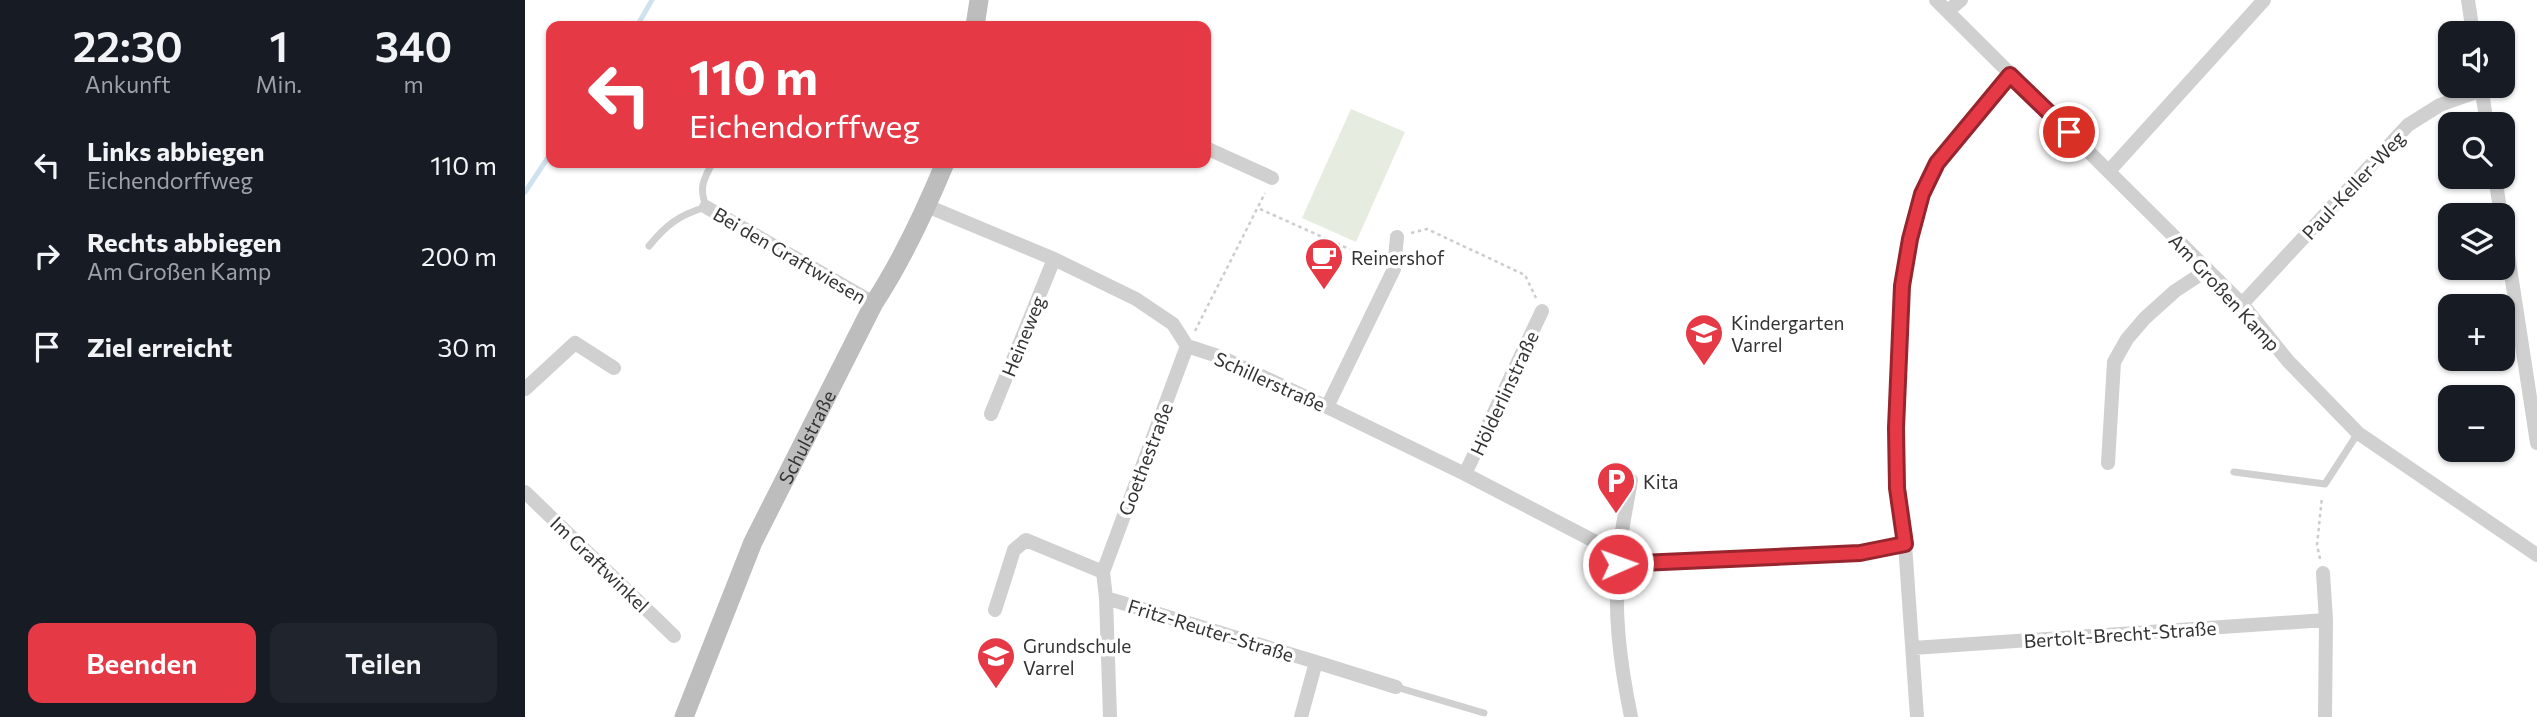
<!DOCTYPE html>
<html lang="de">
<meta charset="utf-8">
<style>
:root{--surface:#171b24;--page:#20242c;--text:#f1f3f6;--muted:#9ea1a6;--accent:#e63946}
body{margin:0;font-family:Commissioner,sans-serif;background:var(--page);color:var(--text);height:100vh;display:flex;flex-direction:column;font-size:26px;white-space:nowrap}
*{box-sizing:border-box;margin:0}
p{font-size:23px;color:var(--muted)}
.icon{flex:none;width:38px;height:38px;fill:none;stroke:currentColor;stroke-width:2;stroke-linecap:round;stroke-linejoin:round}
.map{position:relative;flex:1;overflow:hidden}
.side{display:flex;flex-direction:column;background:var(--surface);width:525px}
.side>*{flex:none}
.hud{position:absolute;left:21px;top:21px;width:665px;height:147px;border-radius:14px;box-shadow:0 2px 5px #0004;background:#e63946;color:#fff;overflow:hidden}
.buttons{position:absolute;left:1913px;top:21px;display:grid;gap:14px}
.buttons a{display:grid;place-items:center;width:77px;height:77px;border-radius:14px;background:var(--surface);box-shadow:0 2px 5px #0004;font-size:35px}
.pin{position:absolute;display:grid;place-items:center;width:60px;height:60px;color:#fff;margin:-30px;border:4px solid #fff;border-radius:50%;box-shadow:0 2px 7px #0007}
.me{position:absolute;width:77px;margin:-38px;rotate:88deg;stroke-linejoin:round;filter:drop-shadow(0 0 5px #0008)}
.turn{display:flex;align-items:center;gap:24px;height:147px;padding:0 28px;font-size:32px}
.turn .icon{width:91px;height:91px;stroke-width:2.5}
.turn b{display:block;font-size:49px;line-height:60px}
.eta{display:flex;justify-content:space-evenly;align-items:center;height:119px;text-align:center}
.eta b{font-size:42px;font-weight:600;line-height:49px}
.primary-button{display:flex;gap:14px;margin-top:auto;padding:14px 28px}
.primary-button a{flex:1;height:80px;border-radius:14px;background:var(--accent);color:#fff;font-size:28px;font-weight:600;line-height:80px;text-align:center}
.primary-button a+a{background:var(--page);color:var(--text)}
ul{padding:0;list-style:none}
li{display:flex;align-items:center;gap:21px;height:91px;padding:0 28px}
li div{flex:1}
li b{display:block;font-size:26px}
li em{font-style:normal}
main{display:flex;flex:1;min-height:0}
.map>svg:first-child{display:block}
.green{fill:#e6ecdf}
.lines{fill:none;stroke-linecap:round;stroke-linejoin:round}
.stream{stroke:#cfe2ee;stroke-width:5}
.path{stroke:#cdcdcd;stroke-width:2.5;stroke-dasharray:3.5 3.5;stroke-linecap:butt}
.lane{stroke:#d0d0d0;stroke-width:7}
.street{stroke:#d0d0d0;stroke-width:14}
.secondary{stroke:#bdbdbd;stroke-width:19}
.route-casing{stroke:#96252e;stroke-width:18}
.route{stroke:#e63946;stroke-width:12}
.labels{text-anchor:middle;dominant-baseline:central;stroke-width:7;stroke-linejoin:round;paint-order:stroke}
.street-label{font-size:19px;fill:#333;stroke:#fff}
.poi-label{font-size:19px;fill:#333;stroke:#fff;text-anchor:start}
</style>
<main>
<section class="side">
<div class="eta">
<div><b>22:30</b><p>Ankunft</p></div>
<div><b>1</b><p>Min.</p></div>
<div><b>340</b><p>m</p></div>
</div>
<ul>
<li><svg class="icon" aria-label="left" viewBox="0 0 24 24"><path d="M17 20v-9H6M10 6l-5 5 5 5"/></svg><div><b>Links abbiegen</b><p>Eichendorffweg</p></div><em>110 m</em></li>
<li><svg class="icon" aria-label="right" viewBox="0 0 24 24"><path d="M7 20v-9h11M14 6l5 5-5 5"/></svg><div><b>Rechts abbiegen</b><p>Am Großen Kamp</p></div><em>200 m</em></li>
<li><svg class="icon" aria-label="arrive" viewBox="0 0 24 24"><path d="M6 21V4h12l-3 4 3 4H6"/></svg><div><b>Ziel erreicht</b></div><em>30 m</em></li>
</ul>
<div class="primary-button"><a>Beenden</a><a>Teilen</a></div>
</section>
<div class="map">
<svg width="2012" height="717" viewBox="0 0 2012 717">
<rect width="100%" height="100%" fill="#fff"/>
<!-- green -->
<path class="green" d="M826,109L880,132L831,242L777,218Z"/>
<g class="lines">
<!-- stream -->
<path class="stream" d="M112,26L127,0
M0,192L26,153"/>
<!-- path -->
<path class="path" d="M735,209L853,262
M886,233L902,229L1000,275L1011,298
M670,331L740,193
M1795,559L1792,545L1797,497"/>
<!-- lane -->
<path class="lane" d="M124,246C141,225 154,215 181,207C174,186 178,182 187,163
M1709,472L1800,484L1833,433
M871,687L959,713"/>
<!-- street -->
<path class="street" d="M1411,0L1717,304L1763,361L1833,433L2012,555
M1943,0L1948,33
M1423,11L1436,0
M1956,86L1962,124
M681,148L747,178
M1584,171L1739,0
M1970,177L1976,215
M402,206L529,259L611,299L648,324L662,346L696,357L802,407L940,474L1094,554
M181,207L349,303
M1978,222L2012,443
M1717,304L1883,125L1915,105L1957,90
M0,389L50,343L89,368
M802,407L869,269L872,237
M466,414L529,259
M1583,463L1589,362L1602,339L1620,318L1650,291L1682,270
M940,474L1017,311
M1106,480C1102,505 1096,530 1094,555C1088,610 1095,663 1106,717
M0,492L149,636
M1093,564L1335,553L1380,544
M578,572L581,598L585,717
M1798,573L1801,620L1800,717
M581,598L791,662L776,717
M470,610L489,550L501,540L578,572L662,346
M1388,648L1801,620
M791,662L871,687
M1392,717L1380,544L1372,488L1371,428L1377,286L1385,239L1397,194L1412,163L1485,75"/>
<!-- secondary -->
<g class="secondary">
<path d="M450,26L454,0"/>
<path id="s1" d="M159,717L228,542L349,303C378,259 400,211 420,163"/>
</g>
</g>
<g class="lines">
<defs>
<path id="route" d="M1093,564L1335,553L1380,544L1372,488L1371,428L1377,286L1385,239L1397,194L1412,163L1485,75L1544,132"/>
</defs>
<!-- route casing -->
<use href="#route" class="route-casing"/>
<!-- route -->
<use href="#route" class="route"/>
</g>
<!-- icons -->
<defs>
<symbol id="cafe-pin" viewBox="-11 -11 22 30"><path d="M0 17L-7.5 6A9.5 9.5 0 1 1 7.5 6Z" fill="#e63946" stroke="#fff"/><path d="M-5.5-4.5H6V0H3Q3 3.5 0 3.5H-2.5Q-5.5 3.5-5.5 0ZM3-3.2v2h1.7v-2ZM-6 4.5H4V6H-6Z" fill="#fff"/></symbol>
<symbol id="school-pin" viewBox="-11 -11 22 30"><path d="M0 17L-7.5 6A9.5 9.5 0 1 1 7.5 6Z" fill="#e63946" stroke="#fff"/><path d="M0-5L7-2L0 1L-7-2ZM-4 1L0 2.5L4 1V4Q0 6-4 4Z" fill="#fff"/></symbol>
<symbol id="parking-pin" viewBox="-11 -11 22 30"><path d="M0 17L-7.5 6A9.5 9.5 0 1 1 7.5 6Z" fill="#e63946" stroke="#fff"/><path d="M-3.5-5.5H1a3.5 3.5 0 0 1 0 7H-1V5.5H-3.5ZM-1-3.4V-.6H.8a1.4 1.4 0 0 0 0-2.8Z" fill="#fff"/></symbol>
</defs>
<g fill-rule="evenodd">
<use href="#cafe-pin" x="777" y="235" width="44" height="60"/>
<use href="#school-pin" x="1157" y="311" width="44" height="60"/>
<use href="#parking-pin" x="1069" y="459" width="44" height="60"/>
<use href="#school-pin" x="449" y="634" width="44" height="60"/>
</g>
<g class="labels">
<!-- street labels -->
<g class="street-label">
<text transform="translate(1828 185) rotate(-47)">Paul-Keller-Weg</text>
<text transform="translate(265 255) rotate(30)">Bei den Graftwiesen</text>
<text transform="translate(1700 292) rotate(47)">Am Großen Kamp</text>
<text transform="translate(498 336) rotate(-68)">Heineweg</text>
<text transform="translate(745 381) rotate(24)">Schillerstraße</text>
<text transform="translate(979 393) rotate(-65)">Hölderlinstraße</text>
<text stroke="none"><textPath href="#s1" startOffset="306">Schulstraße</textPath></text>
<text transform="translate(620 459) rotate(-69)">Goethestraße</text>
<text transform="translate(75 564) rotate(44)">Im Graftwinkel</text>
<text transform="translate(686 630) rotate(17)">Fritz-Reuter-Straße</text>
<text transform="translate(1595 634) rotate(-4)">Bertolt-Brecht-Straße</text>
</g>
<!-- poi labels -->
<g class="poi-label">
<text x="826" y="257">Reinershof</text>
<text x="1206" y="322">Kindergarten<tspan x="1206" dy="22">Varrel</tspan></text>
<text x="1118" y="481">Kita</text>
<text x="498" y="645">Grundschule<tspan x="498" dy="22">Varrel</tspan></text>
</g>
</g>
</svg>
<div class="buttons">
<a><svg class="icon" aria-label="sound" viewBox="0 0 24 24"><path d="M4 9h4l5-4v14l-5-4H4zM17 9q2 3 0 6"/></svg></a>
<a><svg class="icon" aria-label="search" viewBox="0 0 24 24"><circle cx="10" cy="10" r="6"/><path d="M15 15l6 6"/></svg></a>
<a><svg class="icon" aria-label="layers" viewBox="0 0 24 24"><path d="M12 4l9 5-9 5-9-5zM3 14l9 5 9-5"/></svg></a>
<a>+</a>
<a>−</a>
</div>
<div class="pin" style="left:1544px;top:132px;background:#d93025"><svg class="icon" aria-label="arrive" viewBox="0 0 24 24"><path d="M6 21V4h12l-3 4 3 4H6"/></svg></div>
<svg class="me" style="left:1093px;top:564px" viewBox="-20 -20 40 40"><circle r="17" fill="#e63946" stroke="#fff" stroke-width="3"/><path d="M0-11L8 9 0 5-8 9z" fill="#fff"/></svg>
<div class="hud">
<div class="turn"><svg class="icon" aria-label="left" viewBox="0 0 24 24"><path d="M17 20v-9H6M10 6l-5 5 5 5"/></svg><div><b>110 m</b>Eichendorffweg</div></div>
</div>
</div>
</main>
